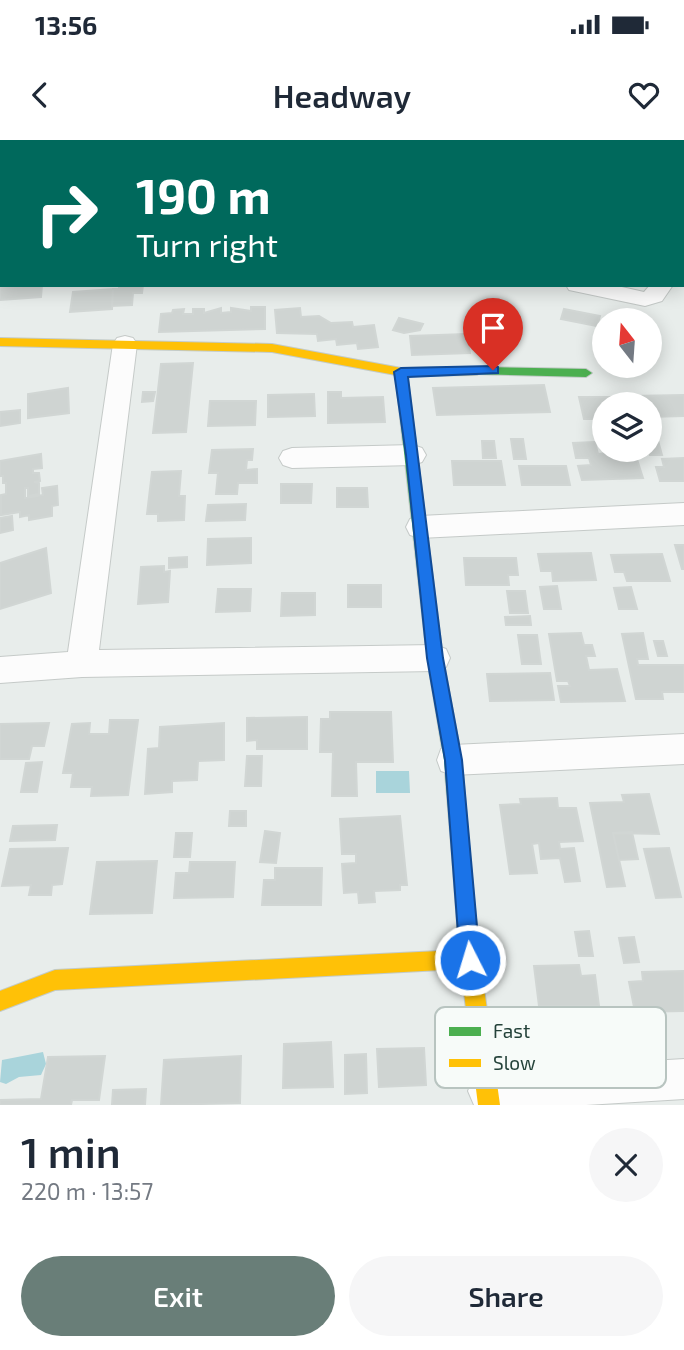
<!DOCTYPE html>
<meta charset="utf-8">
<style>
:root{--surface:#fff;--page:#f6f6f7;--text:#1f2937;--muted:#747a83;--accent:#697e78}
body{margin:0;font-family:"Exo 2",sans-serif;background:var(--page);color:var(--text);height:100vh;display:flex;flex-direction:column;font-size:26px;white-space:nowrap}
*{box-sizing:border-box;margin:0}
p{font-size:23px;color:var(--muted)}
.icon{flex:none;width:38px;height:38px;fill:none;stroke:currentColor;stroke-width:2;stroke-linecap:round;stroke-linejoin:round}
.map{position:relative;height:965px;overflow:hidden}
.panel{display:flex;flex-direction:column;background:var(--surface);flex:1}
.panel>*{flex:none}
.top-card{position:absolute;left:0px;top:0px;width:684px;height:147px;box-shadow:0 4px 18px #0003;background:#00695c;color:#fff;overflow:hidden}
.needle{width:46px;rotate:343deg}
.buttons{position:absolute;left:592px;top:168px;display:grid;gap:14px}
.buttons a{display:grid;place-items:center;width:70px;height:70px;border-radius:50%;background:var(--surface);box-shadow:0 4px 18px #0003;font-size:35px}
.pin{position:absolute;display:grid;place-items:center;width:60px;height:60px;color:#fff;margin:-72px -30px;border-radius:50% 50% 50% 0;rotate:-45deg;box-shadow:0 0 7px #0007}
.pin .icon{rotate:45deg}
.me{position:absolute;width:77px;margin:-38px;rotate:355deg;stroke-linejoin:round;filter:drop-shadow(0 0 5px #0008)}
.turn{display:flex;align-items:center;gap:24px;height:147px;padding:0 21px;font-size:32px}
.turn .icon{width:91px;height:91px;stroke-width:2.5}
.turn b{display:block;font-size:49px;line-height:60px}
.round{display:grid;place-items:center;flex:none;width:74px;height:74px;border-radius:37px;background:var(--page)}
.summary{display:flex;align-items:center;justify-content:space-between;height:119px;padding:0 21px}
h1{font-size:42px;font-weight:600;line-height:52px}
.primary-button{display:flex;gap:14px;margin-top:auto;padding:14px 21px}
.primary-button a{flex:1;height:80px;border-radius:42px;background:var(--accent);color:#fff;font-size:28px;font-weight:600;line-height:80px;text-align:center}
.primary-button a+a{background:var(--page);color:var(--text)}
.status{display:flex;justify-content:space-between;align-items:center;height:49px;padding:0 35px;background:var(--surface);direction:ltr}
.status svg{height:19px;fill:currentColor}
header{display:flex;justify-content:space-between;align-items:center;height:91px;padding:0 21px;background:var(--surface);font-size:32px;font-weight:600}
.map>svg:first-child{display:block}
.water{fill:#a9d4db}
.building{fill:#cfd4d2;stroke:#d1d6d4;stroke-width:2}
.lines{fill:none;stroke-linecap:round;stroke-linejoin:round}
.street-casing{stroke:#c5cac8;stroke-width:2}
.fast-casing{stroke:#c3cbc8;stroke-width:2}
.slow-casing{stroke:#c3cbc8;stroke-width:2}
.street{fill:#fcfcfc;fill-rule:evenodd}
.fast{fill:#4caf50;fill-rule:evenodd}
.slow{fill:#ffc107;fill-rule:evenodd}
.route{fill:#1a73e8;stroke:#114b97;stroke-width:2}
.key{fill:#f7fbf9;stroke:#b8c4c0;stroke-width:2}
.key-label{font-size:19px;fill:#24423a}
</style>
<div class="status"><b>13:56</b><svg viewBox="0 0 49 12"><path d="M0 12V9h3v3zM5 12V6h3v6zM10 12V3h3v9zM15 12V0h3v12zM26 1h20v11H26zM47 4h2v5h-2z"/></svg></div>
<header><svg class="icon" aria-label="back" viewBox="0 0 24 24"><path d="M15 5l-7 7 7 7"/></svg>Headway<svg class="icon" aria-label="heart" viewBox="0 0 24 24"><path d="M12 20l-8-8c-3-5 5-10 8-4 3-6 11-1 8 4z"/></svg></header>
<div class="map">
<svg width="684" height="965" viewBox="0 0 684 965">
<rect width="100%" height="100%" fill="#e8edeb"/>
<!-- water -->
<path class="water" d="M376,631H409L410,653H376Z
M43,912L46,924L41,935L19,937L6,944L0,942L2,920Z"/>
<!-- building -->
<path class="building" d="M0,144L42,145L41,157L0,160Z
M119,145H143L142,153H133L132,165L112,166L113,149H119Z
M113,149L112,169L70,172L73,152Z
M251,167H265V189L159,192L161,174L172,173L173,170L184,169L183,174H193V169H204V173L221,168V173L231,172V168L251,171Z
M300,168L301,177L319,176L331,183L352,182L353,187L374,185L378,207L358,209L357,203L337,205L336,199L318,201L317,194L277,193L275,170Z
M564,169L600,176L597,186L561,179Z
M399,178L423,184L420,190L404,193L393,190Z
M466,194L470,213L412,215L410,196Z
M193,223L186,292L153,293L161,224Z
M544,245L550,272L437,275L433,248Z
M68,248L69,273L28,278V254Z
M143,252H155L153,261L142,262Z
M328,252H341V258L383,257L385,282L328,283Z
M314,254L315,276L268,277V255Z
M684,255V276L649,277V264H634L631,256Z
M579,257H617L619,264H604V279H584Z
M210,261H256L255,285L208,286Z
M20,270V283L0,286V272Z
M649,297H657L662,315H650Z
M511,299H523L526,319H514Z
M482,301H494L496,318H483Z
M595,302L598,314L634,310L643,338L582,340L578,326L591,325L589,318H576L573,303Z
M253,309L252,320H247L246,330L257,329V343H238L237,354H216L218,333H209L212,310Z
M41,314L42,328L33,329V333H39L40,341L34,342L39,343V354L28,356V348H25V358L43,355L42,348L57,346L58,365L52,366V376L29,380V375L20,377V372L1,375V355L6,354V343H3V336H0V321Z
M684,318V341H660L656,327H664L662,319Z
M452,321H501L505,345H454Z
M519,326H566L570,345H522Z
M181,331L179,356H185L184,380L158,381V374H147L152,332Z
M281,344H312L311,363H281Z
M337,348H367L368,367H337Z
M246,364L245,380L206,381L208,365Z
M12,376L13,390L0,393V378Z
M251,398V423L207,425L208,399Z
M675,405H684V429H682Z
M46,408L51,453L0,469V423Z
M591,413L596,440L553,441L552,431H541L538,414Z
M662,414L670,441H627L624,432H615L611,415Z
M187,417V427L169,428V418Z
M464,418H516L518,435H508L509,445H466Z
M164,426V432L170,431L168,462L138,464L141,427Z
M348,445H381V467H348Z
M557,446L561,469H544L540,447Z
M631,447L637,469H619L614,448Z
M218,449H251L250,471L216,472Z
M507,451H525L528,473H510Z
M282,453H315V475L281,476Z
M530,476L531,485H506L505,477Z
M581,493L584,505H592L595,516H586L589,530L617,529L625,561L561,562L558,546H570L568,541H557L549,494Z
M643,493L648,519H637L638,525H684V552H662L663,559H636L622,494Z
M518,495H537L541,524H522Z
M654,501H663L667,516H658Z
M550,533L554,560L490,561L487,534Z
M330,572H391L393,622H356L357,656H332L333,612H320L321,579H330Z
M307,577V609H257V600L247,601V578Z
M110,580H138L128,655L91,656L92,647H71L73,633H63L72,584L90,583L89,594H109Z
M49,583L44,606H32L29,619H0V584Z
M224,583V620L198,621L197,640L172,641V652L145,654L148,609L159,608L160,587Z
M247,616H262L261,646H245Z
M42,622L37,652H21L26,623Z
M649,654L659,694L613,693L625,746L607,747L590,663L624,662L622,655Z
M557,658L558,668H576L583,701L559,702L560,709L574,708L580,741L565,742L560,718L541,719L539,703L532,704L537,733L510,734L500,665L521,664L520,659Z
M230,671H246V686H229Z
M400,676L407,745H400V750L374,751L375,762L359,763L358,752L344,753L342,724L356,723V714H342L340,679Z
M57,685L55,700L10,701L13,686Z
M265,691L280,693L276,723L260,722Z
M632,692L638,719L619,720L613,693Z
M176,693H192L190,717H174Z
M68,708L62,744L52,745L51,755H29L31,745L2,746L10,709Z
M669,708L681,757L656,758L644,709Z
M157,721L152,773L90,774L97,722Z
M190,722H235L233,757L174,758L176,733H189Z
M275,728H322L321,765H262L264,740H275Z
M589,791L593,816H579L575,792Z
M634,797L639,822L624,823L619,798Z
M579,825L581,836L595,835L599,866H539L534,826Z
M684,831V871L635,872L629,842L643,841L642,832Z
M331,902L333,947L283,948L284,904Z
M424,908L426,945L379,947L377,909Z
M366,914L367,953L345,954V915Z
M105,916L99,960H72L71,965H0V960L41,959L48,917Z
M241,916L240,963L161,965L164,920Z
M146,949L145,965H112L113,950Z"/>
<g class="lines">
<defs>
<path id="street" d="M199,0H219L198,2Z
M346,0H368L369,2H348Z
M684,14V34L682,35V15Z
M0,20H2V32H0Z
M566,145H613L644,152L650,145H673L662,161L645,166L569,150Z
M125,196L133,198L137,204L99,510L435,505L446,509L450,518L446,527L435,531L82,537L0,543V517L68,512L113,204L117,198Z
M413,305L422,308L426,315L422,322L413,325L292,328L283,325L279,318L283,311L292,308Z
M684,363V385L420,398L410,395L406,387L410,379L420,376Z
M684,594V624L453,635L441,631L437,620L441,609L453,605Z
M684,919V959L586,965H474L468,951L474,937L488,931Z"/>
<path id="fast" d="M477,227L586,229L592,233L586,237L472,234V228Z
M401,228L407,232L443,518L462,620L470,716L468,722L461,725L454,722L452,716L444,620L427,518L395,232Z"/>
<path id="slow" d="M0,198L272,204L401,228L477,227L483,231L477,235L401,236L272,212L0,206Z
M461,707L468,710L470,716L480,819L500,965H478L461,829L55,850L0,871V851L55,830L459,810L452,716L454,710Z"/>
</defs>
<!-- street casing -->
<use href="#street" class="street-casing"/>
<!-- fast casing -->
<use href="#fast" class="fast-casing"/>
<!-- slow casing -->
<use href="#slow" class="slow-casing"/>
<!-- street -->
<use href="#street" class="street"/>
<!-- fast -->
<use href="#fast" class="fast"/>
<!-- slow -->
<use href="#slow" class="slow"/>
</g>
<!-- route -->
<path class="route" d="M493,226L498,227V233L408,237L443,518L462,620L480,820L477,827L470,829L463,827L460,820L445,620L427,518L406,315L394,232L401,228Z"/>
<!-- legend -->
<rect x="435" y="867" width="231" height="81" rx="10" class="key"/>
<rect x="449" y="887" width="32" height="9" fill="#4caf50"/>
<rect x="449" y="919" width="32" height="8" fill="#ffc107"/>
<g class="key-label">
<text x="493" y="898">Fast</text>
<text x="493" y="930">Slow</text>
</g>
</svg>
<div class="buttons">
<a><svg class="needle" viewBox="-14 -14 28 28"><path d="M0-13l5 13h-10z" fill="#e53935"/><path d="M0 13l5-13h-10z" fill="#747a83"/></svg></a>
<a><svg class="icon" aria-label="layers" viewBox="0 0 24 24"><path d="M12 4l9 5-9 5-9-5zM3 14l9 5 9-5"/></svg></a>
</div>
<div class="pin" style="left:493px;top:230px;background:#d93025"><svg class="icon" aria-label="arrive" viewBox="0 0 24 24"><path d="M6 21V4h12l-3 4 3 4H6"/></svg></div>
<svg class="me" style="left:470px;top:820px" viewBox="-20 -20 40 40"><circle r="17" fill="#1a73e8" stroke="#fff" stroke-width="3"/><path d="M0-11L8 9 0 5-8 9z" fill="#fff"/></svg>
<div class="top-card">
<div class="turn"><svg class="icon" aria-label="right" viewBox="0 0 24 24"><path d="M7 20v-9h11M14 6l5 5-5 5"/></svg><div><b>190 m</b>Turn right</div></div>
</div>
</div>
<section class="panel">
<div class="summary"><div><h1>1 min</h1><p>220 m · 13:57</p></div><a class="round"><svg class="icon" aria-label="close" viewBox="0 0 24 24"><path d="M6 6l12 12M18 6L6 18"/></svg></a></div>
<div class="primary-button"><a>Exit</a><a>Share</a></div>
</section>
